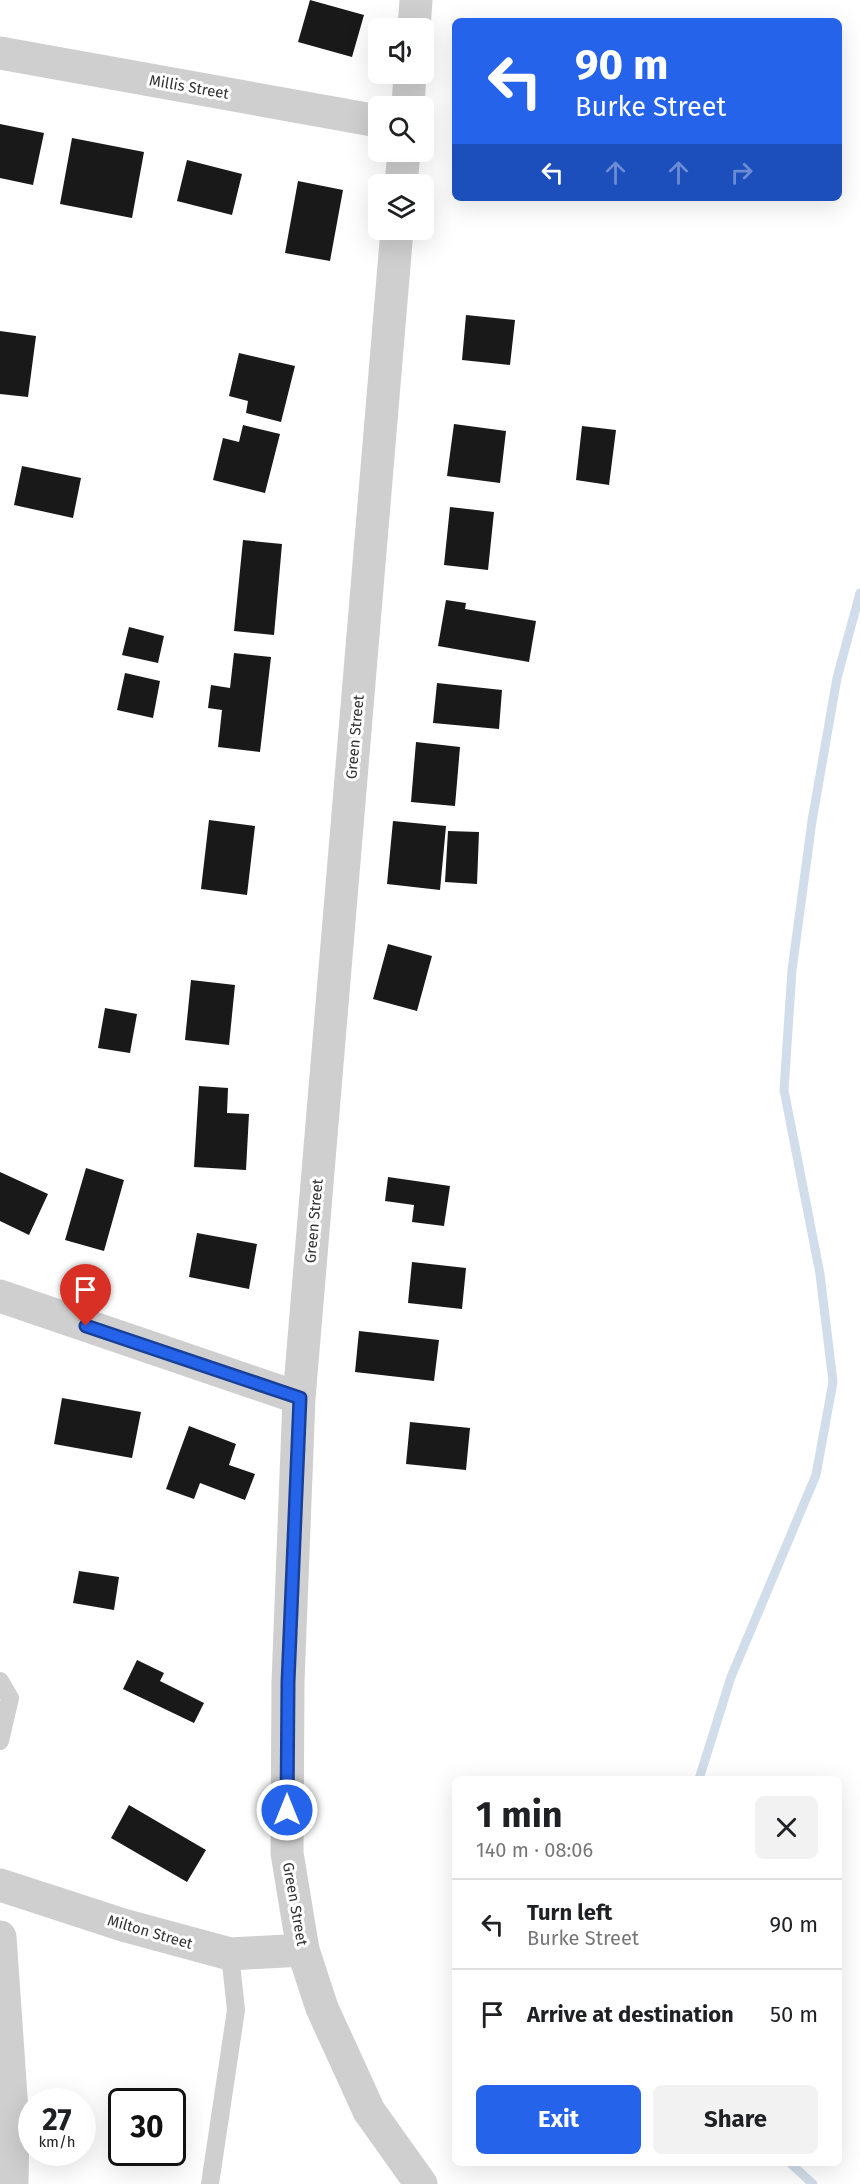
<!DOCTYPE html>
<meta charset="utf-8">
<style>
:root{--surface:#fff;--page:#f2f2f2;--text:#202124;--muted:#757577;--line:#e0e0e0;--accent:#2563eb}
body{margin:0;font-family:"Fira Sans",sans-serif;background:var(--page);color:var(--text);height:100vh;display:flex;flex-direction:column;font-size:22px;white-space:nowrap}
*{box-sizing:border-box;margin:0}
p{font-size:20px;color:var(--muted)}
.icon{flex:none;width:33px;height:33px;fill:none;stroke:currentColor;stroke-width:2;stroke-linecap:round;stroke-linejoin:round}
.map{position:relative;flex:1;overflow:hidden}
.details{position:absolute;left:452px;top:1776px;width:390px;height:390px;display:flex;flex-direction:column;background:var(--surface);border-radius:9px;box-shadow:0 6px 24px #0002}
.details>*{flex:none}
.guide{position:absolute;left:452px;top:18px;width:390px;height:183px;border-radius:9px;box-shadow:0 6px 24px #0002;background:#2563eb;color:#fff;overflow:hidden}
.fabs{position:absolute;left:368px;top:18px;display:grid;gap:12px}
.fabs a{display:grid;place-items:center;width:66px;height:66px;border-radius:9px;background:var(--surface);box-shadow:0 6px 24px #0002;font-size:30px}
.speed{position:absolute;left:18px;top:2088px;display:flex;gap:12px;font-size:30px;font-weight:700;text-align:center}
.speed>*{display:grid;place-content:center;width:78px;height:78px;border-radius:50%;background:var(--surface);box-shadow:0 6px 24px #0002;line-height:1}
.speed small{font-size:15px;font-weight:400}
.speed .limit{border:3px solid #111;border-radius:9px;background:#fff;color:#111}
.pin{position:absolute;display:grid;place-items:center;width:51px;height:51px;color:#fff;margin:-62px -26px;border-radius:50% 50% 50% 0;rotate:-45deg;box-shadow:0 0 6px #0007}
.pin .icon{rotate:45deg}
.me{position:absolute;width:66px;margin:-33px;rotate:0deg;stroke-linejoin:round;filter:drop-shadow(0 0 4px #0008)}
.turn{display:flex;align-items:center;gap:21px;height:126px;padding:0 24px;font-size:27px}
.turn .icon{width:78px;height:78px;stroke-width:2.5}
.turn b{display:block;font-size:42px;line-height:51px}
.lanes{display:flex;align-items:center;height:57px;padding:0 24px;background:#0003;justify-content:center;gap:30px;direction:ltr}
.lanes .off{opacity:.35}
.round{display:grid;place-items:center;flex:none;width:63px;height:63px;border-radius:9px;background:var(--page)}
.headline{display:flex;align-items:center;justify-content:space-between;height:102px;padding:0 24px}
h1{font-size:36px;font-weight:700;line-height:45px}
.button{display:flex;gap:12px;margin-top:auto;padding:12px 24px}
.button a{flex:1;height:69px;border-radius:9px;background:var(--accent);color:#fff;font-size:24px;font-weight:700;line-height:69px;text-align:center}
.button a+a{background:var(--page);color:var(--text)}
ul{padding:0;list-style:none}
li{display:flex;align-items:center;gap:18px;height:90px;padding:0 24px;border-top:2px solid var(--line)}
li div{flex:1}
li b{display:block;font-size:22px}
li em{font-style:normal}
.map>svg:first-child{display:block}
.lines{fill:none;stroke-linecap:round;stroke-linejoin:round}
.stream{stroke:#d1ddea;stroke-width:9}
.building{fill:#191919}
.lane{stroke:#cfcfcf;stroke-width:18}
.street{stroke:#cfcfcf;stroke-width:33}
.route-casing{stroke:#184099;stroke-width:15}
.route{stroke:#2563eb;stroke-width:10}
.labels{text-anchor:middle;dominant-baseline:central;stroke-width:6;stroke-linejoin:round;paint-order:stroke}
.street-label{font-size:15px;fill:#323232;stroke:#fff}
</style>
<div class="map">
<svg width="860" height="2184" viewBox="0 0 860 2184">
<rect width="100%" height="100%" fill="#fff"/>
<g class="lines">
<!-- stream -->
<path class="stream" d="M699,1779L731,1677L816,1475L833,1382L820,1274L784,1090L792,970L812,821L837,678L860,593
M790,2163L813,2184"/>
</g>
<!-- building -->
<path class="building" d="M310,0L364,15L352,57L298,42Z
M0,124L44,133L33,185L0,178Z
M72,138L144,152L132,218L60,204Z
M187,160L242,174L232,215L177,201Z
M298,181L343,190L330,261L285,253Z
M466,315L515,320L510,365L462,360Z
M0,331L36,336L28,397L0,394Z
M239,353L295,366L281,422L246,413L248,401L229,396Z
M454,424L506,431L500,483L447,476Z
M243,425L280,434L265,493L213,480L223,438L239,442Z
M582,426L616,430L609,485L576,480Z
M22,466L81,478L73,518L14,505Z
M450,507L494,512L488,570L444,565Z
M243,540L282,544L274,635L234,631Z
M446,600L466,603L465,609L536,621L529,662L438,646Z
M129,627L164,636L158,663L122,655Z
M234,653L271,657L260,752L218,747L222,710L208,708L211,685L230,688Z
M125,673L160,681L153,718L117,710Z
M437,683L502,690L499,729L433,723Z
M416,742L460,747L455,806L411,802Z
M209,820L255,826L247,895L201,889Z
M393,821L446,826L440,890L387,884Z
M448,831L479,832L477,884L445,882Z
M388,944L432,956L417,1011L373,999Z
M191,980L235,985L229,1045L185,1040Z
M105,1008L137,1014L130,1053L98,1048Z
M199,1086L228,1088L227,1113L249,1114L246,1170L194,1167Z
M86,1168L124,1180L104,1251L65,1240Z
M0,1172L48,1194L29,1235L0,1221Z
M388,1177L450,1186L444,1226L412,1222L414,1205L385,1201Z
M197,1233L257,1244L249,1289L189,1277Z
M412,1262L466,1268L462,1309L408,1303Z
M359,1331L439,1340L434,1381L355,1372Z
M62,1398L141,1412L132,1458L54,1444Z
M410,1422L470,1428L466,1470L406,1464Z
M189,1426L236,1444L229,1465L255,1474L245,1500L200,1483L194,1499L166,1489Z
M79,1571L119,1577L114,1610L73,1603Z
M137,1660L164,1673L160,1681L204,1703L194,1723L123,1689Z
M129,1805L206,1850L187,1882L111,1838Z"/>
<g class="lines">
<!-- lane -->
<path class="lane" d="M0,1681L10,1698L0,1741
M210,2184L236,2010L230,1954"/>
<!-- street -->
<path class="street" d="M414,28L416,0
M0,53L378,121
M408,106L410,74
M401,184L404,152
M397,230L299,1398L288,1682L287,1853L303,1950L322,2008L369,2111L421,2184
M0,1296L299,1398
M0,1885L123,1925L230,1954L303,1950
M0,1937L13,2125L12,2184"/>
</g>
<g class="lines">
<defs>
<path id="route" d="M86,1326L300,1398L288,1682L287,1810"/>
</defs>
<!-- route casing -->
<use href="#route" class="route-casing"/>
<!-- route -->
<use href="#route" class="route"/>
</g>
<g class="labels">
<!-- street labels -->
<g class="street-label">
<text transform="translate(189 87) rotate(10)">Millis Street</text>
<text transform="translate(355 737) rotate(-85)">Green Street</text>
<text transform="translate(314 1221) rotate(-85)">Green Street</text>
<text transform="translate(295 1904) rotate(80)">Green Street</text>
<text transform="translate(150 1932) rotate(16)">Milton Street</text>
</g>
</g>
</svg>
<div class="fabs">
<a><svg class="icon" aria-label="sound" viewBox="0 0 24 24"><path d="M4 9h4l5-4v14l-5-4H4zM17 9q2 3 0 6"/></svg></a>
<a><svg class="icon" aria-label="search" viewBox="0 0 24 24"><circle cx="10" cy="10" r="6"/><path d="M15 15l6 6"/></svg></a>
<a><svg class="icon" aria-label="layers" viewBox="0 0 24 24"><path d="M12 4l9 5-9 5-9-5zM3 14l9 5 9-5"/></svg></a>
</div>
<div class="speed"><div>27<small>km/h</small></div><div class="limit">30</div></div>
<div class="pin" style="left:86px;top:1326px;background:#d93025"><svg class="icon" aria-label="arrive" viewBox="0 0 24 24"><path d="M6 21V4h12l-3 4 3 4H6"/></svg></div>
<svg class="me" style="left:287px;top:1810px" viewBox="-20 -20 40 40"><circle r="17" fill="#2563eb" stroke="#fff" stroke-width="3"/><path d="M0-11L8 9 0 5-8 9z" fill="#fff"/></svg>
<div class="guide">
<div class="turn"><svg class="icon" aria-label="left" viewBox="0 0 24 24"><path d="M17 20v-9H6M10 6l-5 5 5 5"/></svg><div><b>90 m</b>Burke Street</div></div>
<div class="lanes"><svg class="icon" aria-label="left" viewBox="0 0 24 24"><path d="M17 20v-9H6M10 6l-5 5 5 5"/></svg><svg class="icon off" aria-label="ahead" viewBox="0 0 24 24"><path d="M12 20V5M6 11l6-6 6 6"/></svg><svg class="icon off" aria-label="ahead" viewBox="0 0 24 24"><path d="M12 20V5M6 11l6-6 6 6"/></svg><svg class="icon off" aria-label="right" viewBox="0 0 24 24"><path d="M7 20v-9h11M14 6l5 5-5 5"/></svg></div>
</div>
<section class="details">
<div class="headline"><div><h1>1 min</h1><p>140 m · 08:06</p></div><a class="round"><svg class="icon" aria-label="close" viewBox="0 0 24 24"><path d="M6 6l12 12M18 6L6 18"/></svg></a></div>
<ul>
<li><svg class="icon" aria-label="left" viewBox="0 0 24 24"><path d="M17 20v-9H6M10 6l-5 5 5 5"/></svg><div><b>Turn left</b><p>Burke Street</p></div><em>90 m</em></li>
<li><svg class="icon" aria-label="arrive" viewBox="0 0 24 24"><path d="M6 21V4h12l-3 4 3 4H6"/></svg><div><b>Arrive at destination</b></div><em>50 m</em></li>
</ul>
<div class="button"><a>Exit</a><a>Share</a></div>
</section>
</div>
